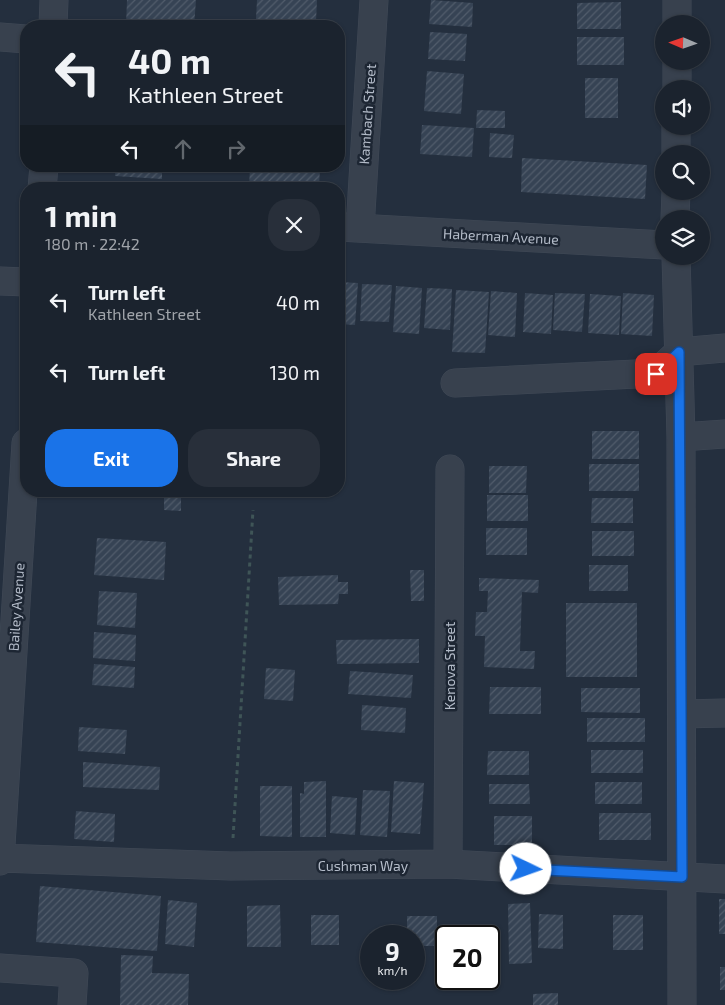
<!DOCTYPE html>
<meta charset="utf-8">
<style>
:root{--surface:#1b232e;--page:#282f3a;--text:#f1f3f6;--muted:#a0a4aa;--line:#39404a;--accent:#1a73e8}
body{margin:0;font-family:"Exo 2",sans-serif;background:var(--page);color:var(--text);height:100vh;display:flex;flex-direction:column;font-size:19px;white-space:nowrap}
*{box-sizing:border-box;margin:0}
p{font-size:16px;color:var(--muted)}
.icon{flex:none;width:28px;height:28px;fill:none;stroke:currentColor;stroke-width:2;stroke-linecap:round;stroke-linejoin:round}
.map{position:relative;flex:1;overflow:hidden}
.side{position:absolute;left:20px;top:182px;width:325px;height:315px;display:flex;flex-direction:column;background:var(--surface);border-radius:20px;box-shadow:0 1px 4px #0004,0 0 0 1px var(--line)}
.side>*{flex:none}
.hud{position:absolute;left:20px;top:20px;width:325px;height:152px;border-radius:20px;box-shadow:0 1px 4px #0004,0 0 0 1px var(--line);background:#1b232e;color:var(--text);overflow:hidden}
.needle{width:32px;rotate:272deg}
.buttons{position:absolute;left:655px;top:15px;display:grid;gap:10px}
.buttons a{display:grid;place-items:center;width:55px;height:55px;border-radius:50%;background:var(--surface);box-shadow:0 1px 4px #0004,0 0 0 1px var(--line);font-size:25px}
.speed{position:absolute;left:360px;top:925px;display:flex;gap:10px;font-size:25px;font-weight:700;text-align:center}
.speed>*{display:grid;place-content:center;width:65px;height:65px;border-radius:50%;background:var(--surface);box-shadow:0 1px 4px #0004,0 0 0 1px var(--line);line-height:1}
.speed small{font-size:12px;font-weight:400}
.speed .limit{border:2px solid #111;border-radius:8px;background:#fff;color:#111}
.pin{position:absolute;display:grid;place-items:center;width:42px;height:42px;color:#fff;margin:-21px;border-radius:10px;box-shadow:0 2px 8px #0006}
.me{position:absolute;width:55px;margin:-28px;rotate:93deg;stroke-linejoin:round;filter:drop-shadow(0 0 4px #0008)}
.turn{display:flex;align-items:center;gap:18px;height:105px;padding:0 25px;font-size:22px}
.turn .icon{width:65px;height:65px;stroke-width:2.5}
.turn b{display:block;font-size:35px;line-height:42px}
.lanes{display:flex;align-items:center;height:48px;padding:0 25px;background:#0003;justify-content:center;gap:25px;direction:ltr}
.lanes .off{opacity:.35}
.round{display:grid;place-items:center;flex:none;width:52px;height:52px;border-radius:20px;background:var(--page)}
.head{display:flex;align-items:center;justify-content:space-between;height:85px;padding:0 25px}
h1{font-size:30px;font-weight:700;line-height:38px}
.cta{display:flex;gap:10px;margin-top:auto;padding:10px 25px}
.cta a{flex:1;height:58px;border-radius:20px;background:var(--accent);color:#fff;font-size:20px;font-weight:700;line-height:58px;text-align:center}
.cta a+a{background:var(--page);color:var(--text)}
ul{padding:0;list-style:none}
li{display:flex;align-items:center;gap:15px;height:70px;padding:0 25px}
li div{flex:1}
li b{display:block;font-size:19px}
li em{font-style:normal}
.map>svg:first-child{display:block}
.building{fill:url(#building-hatch)}
.lines{fill:none;stroke-linecap:round;stroke-linejoin:round}
.minor-casing{stroke:#414a57;stroke-width:29}
.path{stroke:#3f5557;stroke-width:3;stroke-dasharray:4 4;stroke-linecap:butt}
.minor{stroke:#38414e;stroke-width:28}
.route-casing{stroke:#114b97;stroke-width:12}
.route{stroke:#1a73e8;stroke-width:9}
.labels{text-anchor:middle;dominant-baseline:central;stroke-width:5;stroke-linejoin:round;paint-order:stroke}
.street-label{font-size:14px;fill:#b4bcc9;stroke:#1d2633}
</style>
<div class="map">
<svg width="725" height="1005" viewBox="0 0 725 1005">
<defs>
<pattern id="building-hatch" width="6" height="6" patternUnits="userSpaceOnUse" patternTransform="scale(1.25)"><rect width="6" height="6" fill="#364354"/><path d="M-1 1l2-2M0 6l6-6M5 7l2-2" fill="none" stroke="#515c6b"/></pattern>
</defs>
<rect width="100%" height="100%" fill="#242f3e"/>
<!-- building -->
<path class="building" d="M127,0H196L194,26H126Z
M257,0H317L316,22L256,19Z
M431,0L473,3L472,27L429,24Z
M621,2V29H577V3Z
M430,32L467,34L465,61L428,59Z
M577,37H624V65H577Z
M427,71L464,74L461,114L424,111Z
M585,78H618V118H585Z
M477,110L505,111V128H476Z
M422,125L474,128L472,157L420,154Z
M490,133L514,135L512,158L489,157Z
M522,158L647,165L645,199L521,192Z
M116,166H162V179L115,176Z
M211,166H231L230,169L211,168Z
M250,166H320L319,189H249Z
M339,282L358,283L355,325L339,324Z
M362,284L392,285L389,322L360,321Z
M396,286L422,288L419,334L393,332Z
M427,288L452,289L450,330L424,328Z
M456,290L489,292L485,353L452,352Z
M491,291L517,293L515,337L488,335Z
M525,293L553,295L551,334L523,332Z
M555,293L585,294L582,332L553,330Z
M623,293L654,295L652,336L621,334Z
M590,294L621,296L619,335L588,333Z
M592,431H639V459H592Z
M589,464H639V491H589Z
M489,466H527L526,493H489Z
M100,491H145V495L99,494Z
M164,492H181V511L164,510Z
M487,495H528V521H487Z
M592,498H633V523H591Z
M486,528H527V555H486Z
M592,531H634V556H592Z
M97,538L166,542L164,580L94,575Z
M589,565H628V591H589Z
M410,570H424V601H411Z
M338,575V582H348V594H339L338,604L279,605L278,577Z
M479,578L539,580L538,593L522,592L520,651H535L534,669L484,667L485,636H475L476,612H487L488,591H479Z
M99,591L137,593L135,628L97,625Z
M566,603H637V677H566Z
M94,632L136,635L135,661L93,658Z
M419,639V663L337,664L336,640Z
M94,664L135,667L134,688L92,685Z
M266,668L295,670L293,701L264,699Z
M350,671L413,675L411,698L348,694Z
M490,687H541V714H489Z
M581,688H640V713L581,712Z
M362,705L406,708L405,733L361,730Z
M587,718H645V742H587Z
M79,727L127,730L125,754L78,751Z
M591,750H643V773H591Z
M488,751H529V775H487Z
M83,762L160,767L159,790L83,787Z
M326,781V837H300V793L304,794V782Z
M394,781L424,783L420,834L391,832Z
M595,782H642V804H595Z
M489,784H529L530,804H489Z
M260,786H292V837L260,836Z
M363,790L390,791L387,837L360,835Z
M332,796L357,798L355,835L330,833Z
M76,811L115,814L114,842L74,839Z
M599,813H651V840H599Z
M494,816H532V845H494Z
M40,886L161,896L157,951L36,942Z
M719,899H725V934H719Z
M168,900L197,903L194,947L165,944Z
M530,903L532,963L509,964L508,904Z
M280,905L281,947H247V906Z
M539,914L563,915V949L538,948Z
M311,915H339V945H311Z
M613,915H643V950H613Z
M407,916H437V946H414V936H407Z
M121,955L153,956L152,973L189,974L188,1005H120Z
M720,967H725V990H720Z
M558,993V1005H533V994Z"/>
<g class="lines">
<defs>
<path id="minor" d="M677,24V0
M53,26L54,0
M0,37L26,39
M677,89V61
M676,154V126
M42,189L44,166
M675,219L676,191
M339,227L664,245
M360,228L374,0
M676,256L681,437L682,1005
M0,281L26,282
M455,383L656,373L679,352L725,348
M681,437L725,434
M682,714L725,713
M0,858L231,866L448,864L725,879
M0,861L26,443
M448,864L450,469
M0,968L74,973L72,1005"/>
</defs>
<!-- minor casing -->
<use href="#minor" class="minor-casing"/>
<!-- path -->
<path class="path" d="M233,838L253,510"/>
<!-- minor -->
<use href="#minor" class="minor"/>
</g>
<g class="lines">
<defs>
<path id="route" d="M526,869L682,877L679,352L656,374"/>
</defs>
<!-- route casing -->
<use href="#route" class="route-casing"/>
<!-- route -->
<use href="#route" class="route"/>
</g>
<g class="labels">
<!-- street labels -->
<g class="street-label">
<text transform="translate(367 114) rotate(-86)">Kambach Street</text>
<text transform="translate(501 236) rotate(3)">Haberman Avenue</text>
<text transform="translate(16 607) rotate(-86)">Bailey Avenue</text>
<text transform="translate(449 666) rotate(-90)">Kenova Street</text>
<text x="363" y="865">Cushman Way</text>
</g>
</g>
</svg>
<div class="buttons">
<a><svg class="needle" viewBox="-14 -14 28 28"><path d="M0-13l5 13h-10z" fill="#e53935"/><path d="M0 13l5-13h-10z" fill="#a0a4aa"/></svg></a>
<a><svg class="icon" aria-label="sound" viewBox="0 0 24 24"><path d="M4 9h4l5-4v14l-5-4H4zM17 9q2 3 0 6"/></svg></a>
<a><svg class="icon" aria-label="search" viewBox="0 0 24 24"><circle cx="10" cy="10" r="6"/><path d="M15 15l6 6"/></svg></a>
<a><svg class="icon" aria-label="layers" viewBox="0 0 24 24"><path d="M12 4l9 5-9 5-9-5zM3 14l9 5 9-5"/></svg></a>
</div>
<div class="speed"><div>9<small>km/h</small></div><div class="limit">20</div></div>
<div class="pin" style="left:656px;top:374px;background:#d93025"><svg class="icon" aria-label="arrive" viewBox="0 0 24 24"><path d="M6 21V4h12l-3 4 3 4H6"/></svg></div>
<svg class="me" style="left:526px;top:869px" viewBox="-20 -20 40 40"><circle r="19" fill="#fff"/><path d="M0-13L10 11 0 6-10 11z" fill="#1a73e8"/></svg>
<div class="hud">
<div class="turn"><svg class="icon" aria-label="left" viewBox="0 0 24 24"><path d="M17 20v-9H6M10 6l-5 5 5 5"/></svg><div><b>40 m</b>Kathleen Street</div></div>
<div class="lanes"><svg class="icon" aria-label="left" viewBox="0 0 24 24"><path d="M17 20v-9H6M10 6l-5 5 5 5"/></svg><svg class="icon off" aria-label="ahead" viewBox="0 0 24 24"><path d="M12 20V5M6 11l6-6 6 6"/></svg><svg class="icon off" aria-label="right" viewBox="0 0 24 24"><path d="M7 20v-9h11M14 6l5 5-5 5"/></svg></div>
</div>
<section class="side">
<div class="head"><div><h1>1 min</h1><p>180 m · 22:42</p></div><a class="round"><svg class="icon" aria-label="close" viewBox="0 0 24 24"><path d="M6 6l12 12M18 6L6 18"/></svg></a></div>
<ul>
<li><svg class="icon" aria-label="left" viewBox="0 0 24 24"><path d="M17 20v-9H6M10 6l-5 5 5 5"/></svg><div><b>Turn left</b><p>Kathleen Street</p></div><em>40 m</em></li>
<li><svg class="icon" aria-label="left" viewBox="0 0 24 24"><path d="M17 20v-9H6M10 6l-5 5 5 5"/></svg><div><b>Turn left</b></div><em>130 m</em></li>
</ul>
<div class="cta"><a>Exit</a><a>Share</a></div>
</section>
</div>
